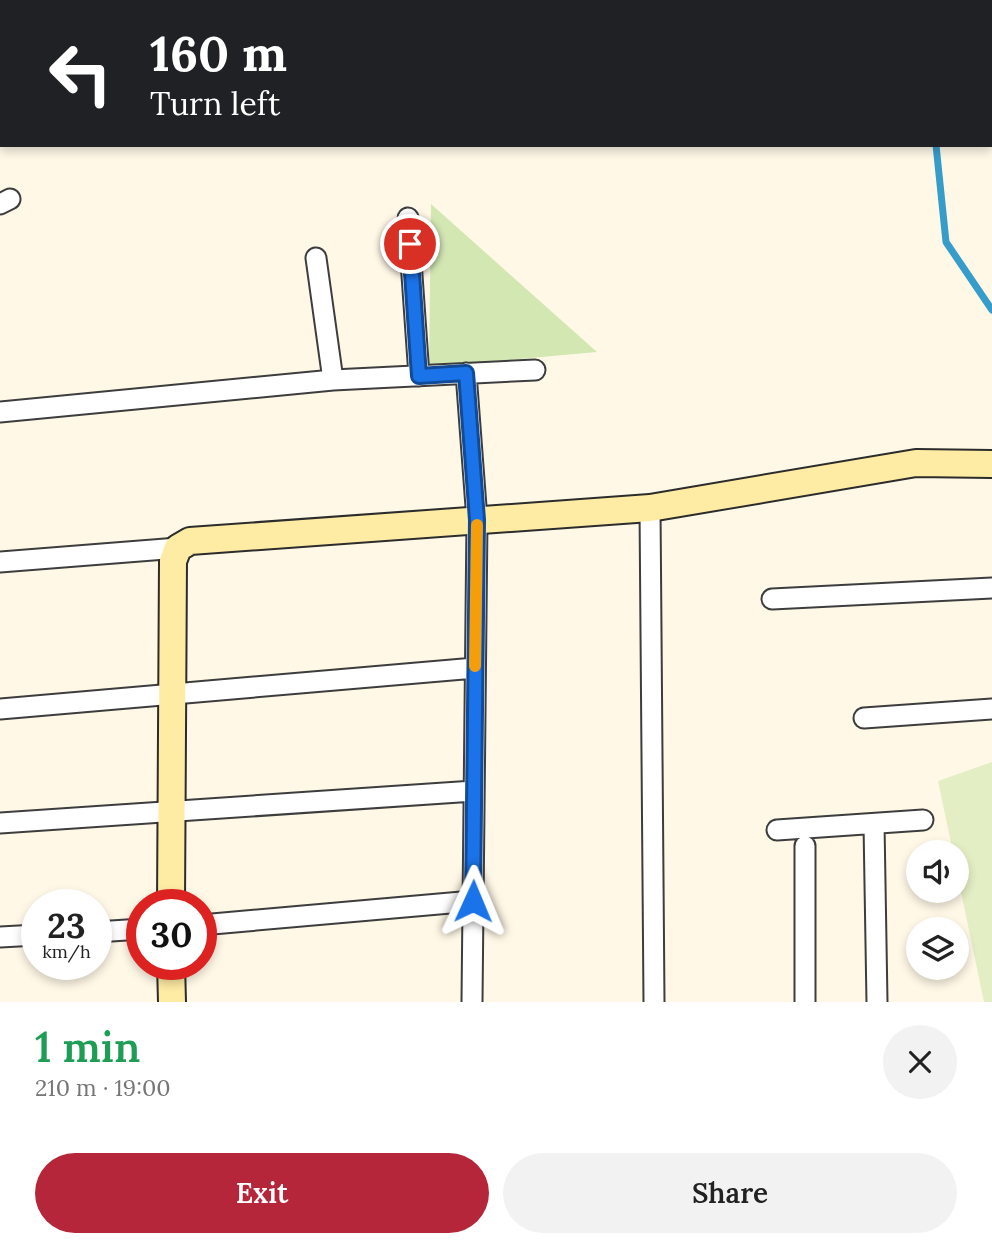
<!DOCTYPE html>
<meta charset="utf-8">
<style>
:root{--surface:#fff;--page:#f2f2f2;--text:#222;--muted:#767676;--accent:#b6263a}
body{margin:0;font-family:Lora,serif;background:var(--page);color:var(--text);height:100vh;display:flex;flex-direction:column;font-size:26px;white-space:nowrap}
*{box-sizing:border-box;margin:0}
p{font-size:23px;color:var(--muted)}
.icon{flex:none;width:38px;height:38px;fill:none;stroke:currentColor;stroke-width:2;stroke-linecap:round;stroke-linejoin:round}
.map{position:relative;height:1002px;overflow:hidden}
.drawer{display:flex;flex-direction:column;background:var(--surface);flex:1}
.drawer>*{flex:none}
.banner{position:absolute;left:0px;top:0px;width:992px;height:147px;box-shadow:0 4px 10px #0003;background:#202124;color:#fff;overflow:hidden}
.tools{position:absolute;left:906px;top:840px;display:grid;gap:14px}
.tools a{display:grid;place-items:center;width:63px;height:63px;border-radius:50%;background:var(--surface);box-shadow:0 4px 10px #0003;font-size:35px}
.speed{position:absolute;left:21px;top:889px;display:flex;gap:14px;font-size:35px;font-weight:700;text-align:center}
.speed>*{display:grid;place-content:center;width:91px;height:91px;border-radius:50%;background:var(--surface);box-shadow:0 4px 10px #0003;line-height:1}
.speed small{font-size:18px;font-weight:400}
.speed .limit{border:10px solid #d22;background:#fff;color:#111}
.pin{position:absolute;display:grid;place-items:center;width:60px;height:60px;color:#fff;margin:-30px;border:4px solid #fff;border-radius:50%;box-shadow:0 2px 7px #0007}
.me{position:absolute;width:77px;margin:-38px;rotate:1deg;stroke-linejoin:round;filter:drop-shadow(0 0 5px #0008)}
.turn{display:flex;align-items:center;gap:24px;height:147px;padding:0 35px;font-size:32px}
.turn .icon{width:91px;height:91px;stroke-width:2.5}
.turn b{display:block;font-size:49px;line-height:60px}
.round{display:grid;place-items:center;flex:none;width:74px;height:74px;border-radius:37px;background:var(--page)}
.overview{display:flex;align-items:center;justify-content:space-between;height:119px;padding:0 35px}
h1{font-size:42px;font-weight:600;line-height:52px;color:#1e9e55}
.primary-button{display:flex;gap:14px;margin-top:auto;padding:14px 35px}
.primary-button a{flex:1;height:80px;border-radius:42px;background:var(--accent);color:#fff;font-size:28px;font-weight:600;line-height:80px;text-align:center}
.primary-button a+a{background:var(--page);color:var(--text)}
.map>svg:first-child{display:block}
.green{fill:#d3e7b3}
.pitch{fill:#e4eec5}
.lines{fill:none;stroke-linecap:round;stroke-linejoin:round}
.stream{stroke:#369cca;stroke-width:7}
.street-casing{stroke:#3d3d3d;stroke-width:23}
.secondary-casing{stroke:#2c2c2c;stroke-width:30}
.street{stroke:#fff;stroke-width:19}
.secondary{stroke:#feeba4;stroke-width:26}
.route-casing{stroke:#114b97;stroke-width:18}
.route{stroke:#1a73e8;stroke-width:12}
.slow{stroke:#f59e0b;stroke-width:12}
</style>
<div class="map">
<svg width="992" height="1002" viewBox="0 0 992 1002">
<rect width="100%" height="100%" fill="#fff8e7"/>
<!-- green -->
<path class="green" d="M431,204L597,352L429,367Z"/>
<!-- pitch -->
<path class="pitch" d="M992,762V1002H984L957,873V852H953L938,781Z"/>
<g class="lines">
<!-- stream -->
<path class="stream" d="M630,0L631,2
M356,2L359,0
M990,67H992
M0,92H2
M936,145L946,242L992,310"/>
<defs>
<path id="street" d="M0,204L10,199
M408,218L419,376
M316,258L333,380
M466,373L477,520L472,1002
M0,412L333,380L535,370
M650,508L654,1002
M0,562L178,548
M772,599L992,588
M0,709L475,668
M864,718L992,709
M0,823L474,791
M874,824L877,1002
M777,830L923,820
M805,846V1002
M201,925L473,901
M96,932L142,929
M0,937L37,935"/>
<path id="secondary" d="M171,905L173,561L178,548L190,541L650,508L916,463L992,464
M171,964L172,1002"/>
</defs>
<!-- street casing -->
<use href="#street" class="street-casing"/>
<!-- secondary casing -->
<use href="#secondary" class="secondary-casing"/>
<!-- street -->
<use href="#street" class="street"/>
<!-- secondary -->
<use href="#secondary" class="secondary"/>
</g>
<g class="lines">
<defs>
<path id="route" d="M410,244L419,376L466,373L477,520L473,901"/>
</defs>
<!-- route casing -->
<use href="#route" class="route-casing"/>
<!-- route -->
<use href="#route" class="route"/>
<!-- slow -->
<path class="slow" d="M475,666L477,525"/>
</g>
</svg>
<div class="tools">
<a><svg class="icon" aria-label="sound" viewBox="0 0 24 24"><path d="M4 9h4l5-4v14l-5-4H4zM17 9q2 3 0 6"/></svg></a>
<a><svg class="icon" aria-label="layers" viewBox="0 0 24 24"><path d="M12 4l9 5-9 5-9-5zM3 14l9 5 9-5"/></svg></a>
</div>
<div class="speed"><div>23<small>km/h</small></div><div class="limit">30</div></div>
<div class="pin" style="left:410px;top:244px;background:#d93025"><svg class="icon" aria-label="arrive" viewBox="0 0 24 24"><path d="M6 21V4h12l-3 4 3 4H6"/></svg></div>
<svg class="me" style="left:473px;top:901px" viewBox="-20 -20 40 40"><path d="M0-17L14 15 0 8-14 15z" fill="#1a73e8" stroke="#fff" stroke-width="4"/></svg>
<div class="banner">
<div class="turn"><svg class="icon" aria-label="left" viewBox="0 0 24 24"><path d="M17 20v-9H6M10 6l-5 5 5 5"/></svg><div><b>160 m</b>Turn left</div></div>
</div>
</div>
<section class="drawer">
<div class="overview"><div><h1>1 min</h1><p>210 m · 19:00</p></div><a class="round"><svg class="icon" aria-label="close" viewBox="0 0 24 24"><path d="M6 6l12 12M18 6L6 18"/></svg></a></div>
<div class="primary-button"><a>Exit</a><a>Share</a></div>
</section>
